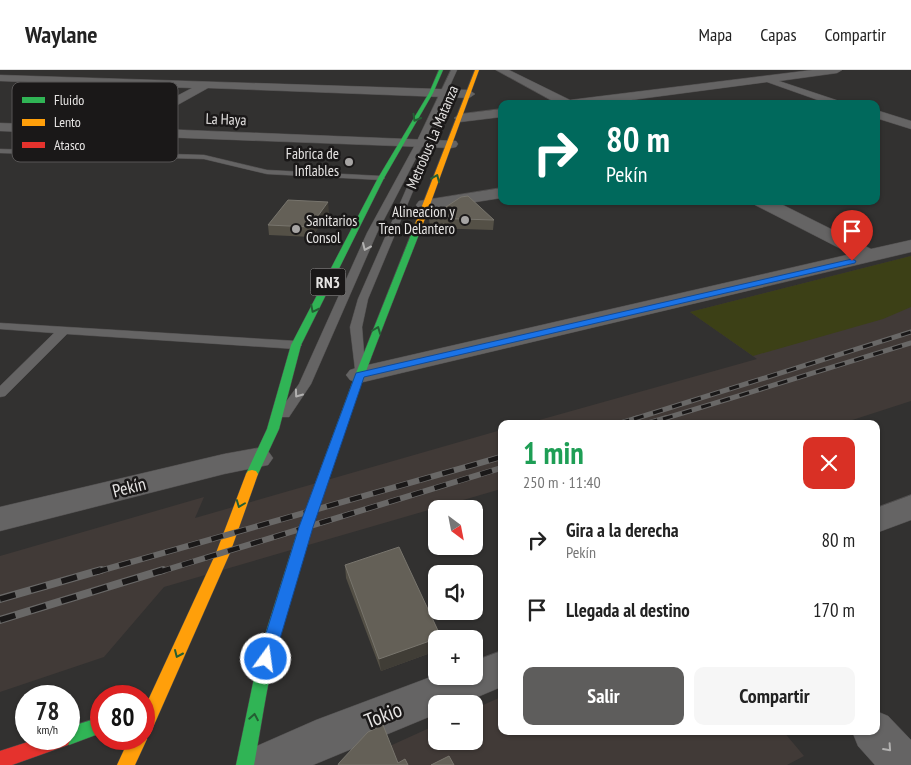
<!DOCTYPE html>
<html lang="es">
<meta charset="utf-8">
<style>
:root{--surface:#fff;--page:#f6f6f6;--text:#222;--muted:#767676;--line:#e0e0e0;--accent:#5e5d5c}
body{margin:0;font-family:"PT Sans Narrow",sans-serif;background:var(--page);color:var(--text);height:100vh;display:flex;flex-direction:column;font-size:19px;white-space:nowrap}
*{box-sizing:border-box;margin:0}
p{font-size:16px;color:var(--muted)}
.icon{flex:none;width:28px;height:28px;fill:none;stroke:currentColor;stroke-width:2;stroke-linecap:round;stroke-linejoin:round}
.map{position:relative;flex:1;overflow:hidden}
.details{position:absolute;left:498px;top:350px;width:382px;height:315px;display:flex;flex-direction:column;background:var(--surface);border-radius:10px;box-shadow:0 1px 4px #0004}
.details>*{flex:none}
.hud{position:absolute;left:498px;top:30px;width:382px;height:105px;border-radius:10px;box-shadow:0 1px 4px #0004;background:#00695c;color:#fff;overflow:hidden}
.needle{width:32px;rotate:148deg}
.buttons{position:absolute;left:428px;top:430px;display:grid;gap:10px}
.buttons a{display:grid;place-items:center;width:55px;height:55px;border-radius:10px;background:var(--surface);box-shadow:0 1px 4px #0004;font-size:25px}
.speed{position:absolute;left:15px;top:615px;display:flex;gap:10px;font-size:25px;font-weight:700;text-align:center}
.speed>*{display:grid;place-content:center;width:65px;height:65px;border-radius:50%;background:var(--surface);box-shadow:0 1px 4px #0004;line-height:1}
.speed small{font-size:12px;font-weight:400}
.speed .limit{border:8px solid #d22;background:#fff;color:#111}
.pin{position:absolute;display:grid;place-items:center;width:42px;height:42px;color:#fff;margin:-51px -21px;border-radius:50% 50% 50% 0;rotate:-45deg;box-shadow:0 0 5px #0007}
.pin .icon{rotate:45deg}
.me{position:absolute;width:55px;margin:-28px;rotate:14deg;stroke-linejoin:round;filter:drop-shadow(0 0 4px #0008)}
.turn{display:flex;align-items:center;gap:18px;height:105px;padding:0 25px;font-size:22px}
.turn .icon{width:65px;height:65px;stroke-width:2.5}
.turn b{display:block;font-size:35px;line-height:42px}
.round{display:grid;place-items:center;flex:none;width:52px;height:52px;border-radius:10px;background:var(--page)}
.headline{display:flex;align-items:center;justify-content:space-between;height:85px;padding:0 25px}
h1{font-size:30px;font-weight:600;line-height:38px;color:#1e9e55}
.action{display:flex;gap:10px;margin-top:auto;padding:10px 25px}
.action a{flex:1;height:58px;border-radius:10px;background:var(--accent);color:#fff;font-size:20px;font-weight:600;line-height:58px;text-align:center}
.action a+a{background:var(--page);color:var(--text)}
ul{padding:0;list-style:none}
li{display:flex;align-items:center;gap:15px;height:70px;padding:0 25px}
li div{flex:1}
li b{display:block;font-size:19px}
li em{font-style:normal}
header{display:flex;align-items:center;gap:30px;box-sizing:border-box;height:70px;padding:0 25px;background:var(--surface);border-bottom:1px solid var(--line)}
header strong{font-size:24px}
nav{display:flex;gap:28px;margin-inline-start:auto;font-size:18px}
.map>svg:first-child{display:block}
.built{fill:#413a37}
.green{fill:#3c4016}
.lines{fill:none;stroke-linecap:round;stroke-linejoin:round}
.lane-casing{stroke:#4f4d4d;stroke-width:1}
.street-casing{stroke:#4f4d4d;stroke-width:1}
.fast-casing{stroke:#4f4d4d;stroke-width:1}
.slow-casing{stroke:#4f4d4d;stroke-width:1}
.jam-casing{stroke:#4f4d4d;stroke-width:1}
.lane{fill:#656464;fill-rule:evenodd}
.street{fill:#656464;fill-rule:evenodd}
.fast{fill:#30b455;fill-rule:evenodd}
.slow{fill:#ff9f0a;fill-rule:evenodd}
.jam{fill:#e5322d;fill-rule:evenodd}
.rail-far2-casing{stroke:#696867;stroke-width:5}
.rail-far1-casing{stroke:#696867;stroke-width:6}
.rail-casing{stroke:#696867;stroke-width:8}
.rail-far2{stroke:#1a1818;stroke-width:3;stroke-dasharray:10;stroke-linecap:butt}
.rail-far1{stroke:#1a1818;stroke-width:4.5;stroke-dasharray:12;stroke-linecap:butt}
.rail{stroke:#1a1818;stroke-width:5.5;stroke-dasharray:16;stroke-linecap:butt}
.wall{fill:#545046}
.shaded-wall{fill:#403d36}
.building{fill:#646057;stroke:#78756d}
.oneway{stroke:#245e33}
.oneway2{stroke:#b2b1b0}
.route{fill:#1a73e8;stroke:#114b97}
.poi-dot{fill:#a7a5a4;stroke:#1a1818;stroke-width:2}
.labels{text-anchor:middle;dominant-baseline:central;stroke-width:5;stroke-linejoin:round;paint-order:stroke}
.far-street-label{font-size:15px;fill:#e6e4e3;stroke:#1a1818}
.far-poi-label{font-size:15px;fill:#e6e4e3;stroke:#1a1818;text-anchor:end}
.shield{fill:#1a1818;stroke:#a9a7a6;stroke-width:1}
.shield-label{font-size:16px;font-weight:bold;fill:#e6e4e3}
.street-label{font-size:18px;fill:#e6e4e3;stroke:#1a1818}
.near-street-label{font-size:21px;fill:#e6e4e3;stroke:#1a1818}
.key{fill:#1a1818;stroke:#575555;stroke-width:1}
.key-label{font-size:14px;fill:#e6e4e3}
</style>
<header>
<strong>Waylane</strong>
<nav><a>Mapa</a><a>Capas</a><a>Compartir</a></nav>
</header>
<div class="map">
<svg width="911" height="695" viewBox="0 0 911 695">
<rect width="100%" height="100%" fill="#323130"/>
<!-- built -->
<path class="built" d="M911,186V331L840,354H525L757,289L690,242Z
M501,360V419L164,517L104,587L0,622V486L204,427L195,448Z
M501,627V661H783L804,686L787,695H360L381,680L436,655V671H474V639Z"/>
<!-- green -->
<path class="green" d="M911,186V237L883,249L753,286L690,242Z"/>
<g class="lines">
<defs>
<path id="lane" d="M451,0H457L424,73L377,163L311,314L289,347H279L277,344L299,314L367,163L416,73Z
M440,47L443,49L368,229L362,257L365,296L359,300L355,299L350,257L358,229L437,49Z
M0,79L204,85L267,100L381,106L385,108L381,110L267,104L204,89L0,83Z
M0,253L296,271L302,275L296,279L67,264L5,326L0,327V316L54,263L0,259Z"/>
<path id="street" d="M496,0H509L570,30L812,0H842L837,3L779,11L848,34H829L767,12L601,34H558Z
M0,5L469,20L475,24L469,28L208,18L136,58L456,71L458,74L456,77L451,78L0,61V53L118,57L192,18L0,11Z
M501,39V47L460,52L454,48L460,44Z
M876,40L911,51V59L876,48Z
M501,118V128L425,140L419,139L416,135L419,131L425,130Z
M753,131H775L871,179L911,170V182L359,313L350,310L346,305L350,300L359,297L851,184L755,135Z
M258,378L268,381L273,388L268,395L224,404L0,461V437L224,384Z
M911,425V450L876,463V438Z
M501,581V617L461,634H436V644L313,695H244L250,679L316,650L436,605L474,606V591Z
M876,641L888,646L911,670V695H875L858,676L852,661H876Z"/>
<path id="fast" d="M439,0H443L433,23L384,108L301,275L279,359L258,404L256,407H248L246,404L267,359L291,275L378,108L429,23Z
M416,152L423,154C368,295 311,437 275,583C266,620 261,658 254,695H236L259,584L297,463L354,308Z
M101,647V663L69,675L63,672L61,669H69V657Z"/>
<path id="slow" d="M475,0H479L423,154L416,156L415,154Z
M252,400L256,401L258,404L230,483L150,664L146,666L147,669L135,695H117L129,669H144V639L216,483L246,404L248,401Z"/>
<path id="jam" d="M69,664L71,669L68,675L12,695H0V681L37,669H69Z"/>
</defs>
<!-- lane casing -->
<use href="#lane" class="lane-casing"/>
<!-- street casing -->
<use href="#street" class="street-casing"/>
<!-- fast casing -->
<use href="#fast" class="fast-casing"/>
<!-- slow casing -->
<use href="#slow" class="slow-casing"/>
<!-- jam casing -->
<use href="#jam" class="jam-casing"/>
<!-- lane -->
<use href="#lane" class="lane"/>
<!-- street -->
<use href="#street" class="street"/>
<!-- fast -->
<use href="#fast" class="fast"/>
<!-- slow -->
<use href="#slow" class="slow"/>
<!-- jam -->
<use href="#jam" class="jam"/>
<defs>
<path id="rail-far2" d="M634,349L911,262
M663,349L911,273"/>
<path id="rail-far1" d="M618,354L638,348
M646,354L667,348
M96,502L501,387
M159,502L501,398"/>
<path id="rail" d="M0,529L101,500
M0,550L163,500"/>
</defs>
<!-- rail-far2 casing -->
<use href="#rail-far2" class="rail-far2-casing"/>
<!-- rail-far1 casing -->
<use href="#rail-far1" class="rail-far1-casing"/>
<!-- rail casing -->
<use href="#rail" class="rail-casing"/>
<!-- rail-far2 -->
<use href="#rail-far2" class="rail-far2"/>
<!-- rail-far1 -->
<use href="#rail-far1" class="rail-far1"/>
<!-- rail -->
<use href="#rail" class="rail"/>
</g>
<!-- wall -->
<path class="wall" d="M329,142L312,167L269,165L268,155Z
M429,148L494,150L493,160L430,158Z
M345,495L436,569V581L381,601L346,508Z"/>
<!-- shaded-wall -->
<path class="shaded-wall" d="M328,132L329,142L312,167L310,157Z
M441,567V569H436V581L381,601L379,589Z"/>
<!-- building -->
<path class="building" d="M468,126L494,150L429,148L461,127Z
M288,130L328,132L310,157L268,155Z
M399,477L441,567L379,589L345,495Z
M383,655L398,693L405,689L408,695H338L339,693L368,662Z
M449,686L454,695H431Z"/>
<!-- one-way arrows -->
<defs><path id="oneway-chevron" d="M-2-3.5L2.5 0L-2 3.5" fill="none" stroke-width="1.6" stroke-linecap="round" stroke-linejoin="round" transform="scale(1.25)"/></defs>
<g class="oneway">
<use href="#oneway-chevron" transform="translate(416 48) rotate(120)"/>
<use href="#oneway-chevron" transform="translate(436 108) rotate(-67)"/>
<use href="#oneway-chevron" transform="translate(314 239) rotate(117)"/>
<use href="#oneway-chevron" transform="translate(377 260) rotate(-69)"/>
<use href="#oneway-chevron" transform="translate(240 434) rotate(111)"/>
<use href="#oneway-chevron" transform="translate(178 584) rotate(114)"/>
<use href="#oneway-chevron" transform="translate(254 647) rotate(-80)"/>
</g>
<g class="oneway2">
<use href="#oneway-chevron" transform="translate(366 177) rotate(114)"/>
<use href="#oneway-chevron" transform="translate(298 324) rotate(126)"/>
<use href="#oneway-chevron" transform="translate(888 678) rotate(48)"/>
</g>
<!-- route -->
<path class="route" d="M852,189L856,191L855,193L364,307L313,457L274,589L272,594L266,596L260,594L258,589L299,457L356,303Z"/>
<!-- markers -->
<g class="poi-dot">
<circle cx="349" cy="92" r="5"/>
<circle cx="465" cy="150" r="5"/>
<circle cx="296" cy="159" r="5"/>
</g>
<g class="labels">
<!-- far-street labels -->
<g class="far-street-label">
<text transform="translate(226 49) rotate(2)">La Haya</text>
<text transform="translate(432 67) rotate(-67)">Metrobus La Matanza</text>
</g>
<!-- far-poi labels -->
<g class="far-poi-label">
<text x="339" y="83">Fabrica de<tspan x="339" dy="17">Inflables</tspan></text>
<text x="455" y="141">Alineacion y<tspan x="455" dy="17">Tren Delantero</tspan></text>
<text x="306" y="150" text-anchor="start">Sanitarios<tspan x="306" dy="17">Consol</tspan></text>
</g>
<!-- shield labels -->
<rect class="shield" x="310.5" y="198.5" width="35" height="27" rx="4"/>
<g class="shield-label">
<text x="328" y="212">RN3</text>
</g>
<!-- street labels -->
<g class="street-label">
<text transform="translate(129 417) rotate(-14)">Pekín</text>
</g>
<!-- near-street labels -->
<g class="near-street-label">
<text transform="translate(383 645) rotate(-21)">Tokio</text>
</g>
</g>
<!-- legend -->
<rect x="12" y="12" width="166" height="80" rx="8" class="key"/>
<rect x="22" y="27" width="23" height="6" fill="#30b455"/>
<rect x="22" y="49" width="23" height="7" fill="#ff9f0a"/>
<rect x="22" y="72" width="23" height="6" fill="#e5322d"/>
<g class="key-label">
<text x="54" y="35">Fluido</text>
<text x="54" y="57">Lento</text>
<text x="54" y="80">Atasco</text>
</g>
</svg>
<div class="buttons">
<a><svg class="needle" viewBox="-14 -14 28 28"><path d="M0-13l5 13h-10z" fill="#e53935"/><path d="M0 13l5-13h-10z" fill="#767676"/></svg></a>
<a><svg class="icon" aria-label="sound" viewBox="0 0 24 24"><path d="M4 9h4l5-4v14l-5-4H4zM17 9q2 3 0 6"/></svg></a>
<a>+</a>
<a>−</a>
</div>
<div class="speed"><div>78<small>km/h</small></div><div class="limit">80</div></div>
<div class="pin" style="left:852px;top:191px;background:#d93025"><svg class="icon" aria-label="arrive" viewBox="0 0 24 24"><path d="M6 21V4h12l-3 4 3 4H6"/></svg></div>
<svg class="me" style="left:266px;top:589px" viewBox="-20 -20 40 40"><circle r="17" fill="#1a73e8" stroke="#fff" stroke-width="3"/><path d="M0-11L8 9 0 5-8 9z" fill="#fff"/></svg>
<div class="hud">
<div class="turn"><svg class="icon" aria-label="right" viewBox="0 0 24 24"><path d="M7 20v-9h11M14 6l5 5-5 5"/></svg><div><b>80 m</b>Pekín</div></div>
</div>
<section class="details">
<div class="headline"><div><h1>1 min</h1><p>250 m · 11:40</p></div><a class="round" style="background:#d93025;color:#fff"><svg class="icon" aria-label="close" viewBox="0 0 24 24"><path d="M6 6l12 12M18 6L6 18"/></svg></a></div>
<ul>
<li><svg class="icon" aria-label="right" viewBox="0 0 24 24"><path d="M7 20v-9h11M14 6l5 5-5 5"/></svg><div><b>Gira a la derecha</b><p>Pekín</p></div><em>80 m</em></li>
<li><svg class="icon" aria-label="arrive" viewBox="0 0 24 24"><path d="M6 21V4h12l-3 4 3 4H6"/></svg><div><b>Llegada al destino</b></div><em>170 m</em></li>
</ul>
<div class="action"><a>Salir</a><a>Compartir</a></div>
</section>
</div>
